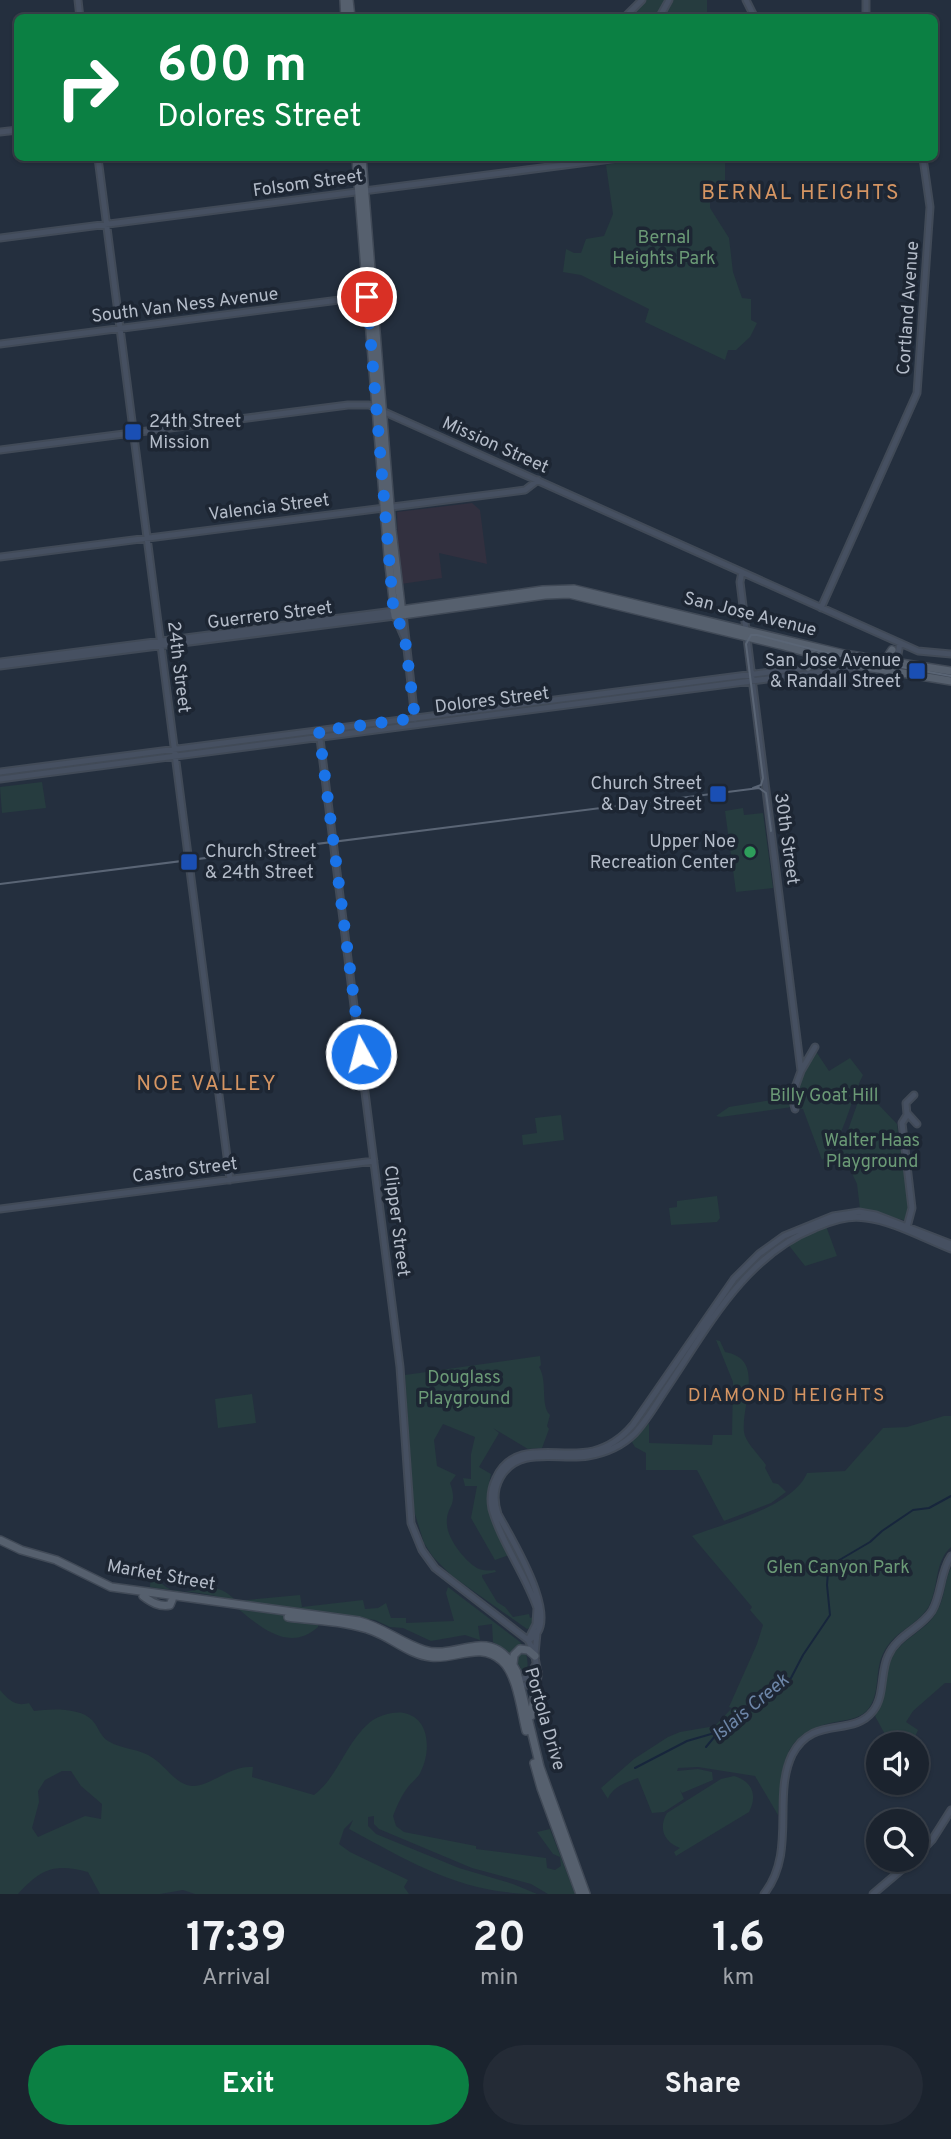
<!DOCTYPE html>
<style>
:root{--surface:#1b232e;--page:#242b36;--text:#f1f3f6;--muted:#a0a4aa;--line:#39404a;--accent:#0b8043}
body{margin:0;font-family:Overpass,sans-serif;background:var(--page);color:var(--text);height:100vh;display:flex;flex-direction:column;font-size:26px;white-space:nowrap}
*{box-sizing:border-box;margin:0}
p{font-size:23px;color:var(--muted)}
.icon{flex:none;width:38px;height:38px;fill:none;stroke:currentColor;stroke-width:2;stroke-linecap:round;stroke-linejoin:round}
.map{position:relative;height:1894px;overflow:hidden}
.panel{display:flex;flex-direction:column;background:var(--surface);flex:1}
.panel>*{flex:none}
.banner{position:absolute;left:14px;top:14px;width:924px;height:147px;border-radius:10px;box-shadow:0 2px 5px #0004,0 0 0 2px var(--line);background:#0b8043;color:#fff;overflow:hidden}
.fabs{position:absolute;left:866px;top:1732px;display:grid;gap:14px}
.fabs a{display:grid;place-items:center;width:63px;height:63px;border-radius:50%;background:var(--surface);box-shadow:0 2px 5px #0004,0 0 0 2px var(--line);font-size:35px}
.pin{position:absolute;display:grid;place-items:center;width:60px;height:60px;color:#fff;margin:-30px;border:4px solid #fff;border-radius:50%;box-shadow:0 2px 7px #0007}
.me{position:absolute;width:77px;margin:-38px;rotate:353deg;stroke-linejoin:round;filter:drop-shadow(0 0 5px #0008)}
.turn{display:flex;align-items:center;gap:24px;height:147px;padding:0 28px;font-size:32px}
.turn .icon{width:91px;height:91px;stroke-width:2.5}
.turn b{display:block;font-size:49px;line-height:60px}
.eta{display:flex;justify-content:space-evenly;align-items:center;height:119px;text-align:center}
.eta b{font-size:42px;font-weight:700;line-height:49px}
.action{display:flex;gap:14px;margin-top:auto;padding:14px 28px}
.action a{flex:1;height:80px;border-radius:42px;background:var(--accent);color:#fff;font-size:28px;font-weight:700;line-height:80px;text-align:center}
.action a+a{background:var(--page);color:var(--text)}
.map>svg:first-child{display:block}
.medical{fill:#32303f}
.green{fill:#263c3f;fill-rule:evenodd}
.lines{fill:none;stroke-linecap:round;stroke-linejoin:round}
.stream{stroke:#17263c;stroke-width:2}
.secondary-casing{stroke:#414a57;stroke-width:9}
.primary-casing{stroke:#414a57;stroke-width:10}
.secondary{stroke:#465061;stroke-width:5}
.primary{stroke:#56606e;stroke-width:7}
.tram{stroke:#5a6575;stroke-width:2}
.route{stroke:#1a73e8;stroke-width:12;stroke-dasharray:0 21.6}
.transit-dot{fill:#1a4fb4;stroke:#1d2633;stroke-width:2.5}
.leisure-dot{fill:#2e9e5b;stroke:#1d2633;stroke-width:2.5}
.labels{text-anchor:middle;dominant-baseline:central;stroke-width:7;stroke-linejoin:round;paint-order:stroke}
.street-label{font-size:18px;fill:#b4bcc9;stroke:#1d2633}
.park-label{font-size:18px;fill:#6b9a76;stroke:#1d2633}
.poi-label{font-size:18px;fill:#b4bcc9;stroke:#1d2633;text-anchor:end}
.neighbourhood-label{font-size:19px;letter-spacing:2px;fill:#d59563;stroke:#1d2633}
.water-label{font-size:19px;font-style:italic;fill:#6d86a8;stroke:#1d2633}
.quarter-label{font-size:21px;letter-spacing:2px;fill:#d59563;stroke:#1d2633}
</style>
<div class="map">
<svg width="951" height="1894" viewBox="0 0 951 1894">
<rect width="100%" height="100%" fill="#242f3e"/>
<!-- medical -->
<path class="medical" d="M472,503L480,510L487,564L439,553L442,578L401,584L398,556L397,512Z"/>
<!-- green -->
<path class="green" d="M645,0H707V12H719V17L630,18Z
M625,158H743V159L725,161V188H710V208L729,238L733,272L742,298L751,299V320L757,323L750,337L736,350H728L725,360L645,322L649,309L581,275L563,272L566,249L574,253H581L586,239L604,236L613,214L606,165L625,161Z
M42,782L46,808L2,813L0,787Z
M743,808L744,815L763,813L773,888L736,892L725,811Z
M815,1050L829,1071L850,1058L863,1075C850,1100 843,1144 822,1160L803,1109L797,1108C795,1095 795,1089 802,1078L801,1071L812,1058Z
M860,1096L877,1103L897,1124L900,1148L904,1157L910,1209L907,1221L860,1209L857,1184L841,1150Z
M790,1097L792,1107L721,1117L716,1116L729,1107Z
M561,1115L564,1140L523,1145L522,1135L537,1133L535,1118Z
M717,1196L720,1218L717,1222L671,1225L669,1208L677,1207V1201Z
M826,1226L837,1256L805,1266L787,1243Z
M716,1340L720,1341L725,1352C766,1359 741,1404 744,1432C745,1442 760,1456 766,1465L765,1468L773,1483L778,1484L786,1492L771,1503L724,1521L697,1470H646V1453L635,1447L632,1442L649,1423V1443L712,1445L713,1435H732L733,1382Z
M540,1356L541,1365L539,1367C548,1381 540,1405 550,1415L547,1426L549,1429L542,1448L528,1449L493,1428L499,1433L479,1467L491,1474C483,1507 495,1526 509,1555L495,1560L471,1518L477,1486H465L463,1478L471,1479V1454L475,1437L443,1424L434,1440L437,1466L456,1475L450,1483C459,1508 445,1505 447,1525C448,1539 463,1558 474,1566C480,1571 488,1571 495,1570L496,1572L482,1575V1577L497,1602L505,1607L513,1617L529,1614L530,1618L533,1617L531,1627L527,1629L452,1576L433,1557L424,1543L414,1511L405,1375Z
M252,1394L256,1423L218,1428L215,1399Z
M944,1416H951V1547C934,1562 939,1587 929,1606C917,1627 893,1630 882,1656C875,1672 880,1693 869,1708C863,1717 851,1719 841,1721C781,1730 782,1764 778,1815L755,1776L698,1767L678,1768L677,1771L698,1769L712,1772L713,1780L682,1793L680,1790L684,1799L664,1812L652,1813L638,1778C627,1782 612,1787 608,1799L601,1788L634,1759L668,1737L680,1732L715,1726L732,1708L729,1707L757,1644L763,1625L750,1610L752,1607L692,1536C725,1523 793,1507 807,1473L845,1471L883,1428L907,1427Z
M951,1567V1683H945L913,1711L906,1722L918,1730L911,1745L887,1738L875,1716C888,1694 883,1677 891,1659C901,1638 925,1632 936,1613C945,1599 944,1582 951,1567Z
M151,1576C160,1581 167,1590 176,1591C202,1594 214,1577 236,1601L300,1595L302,1607L363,1600L365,1609L378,1608L386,1603L391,1618H406V1623L454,1621L446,1593L448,1587L520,1642C526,1649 529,1662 527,1671L523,1672C515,1657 508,1650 493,1642L492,1624L478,1626L480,1640L465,1635L431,1641L403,1628L390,1627L375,1620L320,1612L318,1627C291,1651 265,1631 242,1612C237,1608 231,1602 225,1599C213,1593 167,1590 150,1587Z
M0,1690C9,1700 15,1707 29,1703L34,1711C50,1709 79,1707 92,1720C98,1726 100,1736 108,1741C123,1750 139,1748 153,1758C165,1766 174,1781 187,1785C208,1791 226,1765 253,1767L252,1777L314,1795C338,1777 345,1744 369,1723C377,1716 393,1711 404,1713C430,1718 431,1751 421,1771C419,1777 412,1782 408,1787C401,1796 397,1806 393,1816L396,1826L404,1832L476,1846V1849L546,1858L547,1868L555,1870L561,1866L560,1857L553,1854L537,1832L550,1829L575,1894H548L531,1884L472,1868L379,1829L374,1824V1816L368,1817V1826L376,1834L459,1868L513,1884L537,1894C462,1894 412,1863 349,1829L353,1820L344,1829L339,1844L350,1852L408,1880L404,1887L409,1894H195L183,1890L160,1894H100L88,1872C54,1863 41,1869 18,1894H0ZM62,1771H71L81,1786L102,1804L101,1819L85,1816L38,1837L32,1828L39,1802L38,1791L45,1780Z
M734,1776C752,1781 758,1795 749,1812L676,1856L674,1852L680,1848C664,1842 658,1828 667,1813L721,1779Z"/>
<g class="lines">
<!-- stream -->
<path class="stream" d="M808,1571L818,1574L828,1573
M706,1747L720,1730L736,1721L745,1712L779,1689L791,1678L803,1655L830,1615L827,1585L828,1572L836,1562L870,1542L882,1531L913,1510L929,1508L951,1496
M635,1768L687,1741L718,1732"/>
<defs>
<path id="secondary" d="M78,0L80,18
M746,0L755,18
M617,18L626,16L642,0
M659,18L669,0
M866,18V0
M0,132L18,130
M98,158L230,1180
M0,238L619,158
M0,344L370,296
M0,450L348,405H369L918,651L951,654
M0,557L525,490L538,480
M742,572L740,582L801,1071L792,1096L795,1109
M821,608L917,393L930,207L923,158
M403,614L415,719
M0,662L394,611
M0,666L395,616L405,639
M896,666L900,643
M319,731L400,1367L411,1523L422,1550L435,1568L528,1640L534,1652L538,1673L528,1685H518
M0,772L808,667L835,660
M0,779L859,667
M801,1071L815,1047
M907,1113L917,1124
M0,1209L374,1161
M907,1227L912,1208L902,1123L907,1115L906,1103L914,1095
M528,1640L536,1624L537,1608C526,1575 501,1542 492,1509C490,1499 491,1488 496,1478C514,1438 560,1459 593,1451C609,1447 623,1437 633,1425L734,1279L759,1254L784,1236L833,1216L859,1212L876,1215L951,1244
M528,1640C566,1625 510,1537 498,1514C494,1502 494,1489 500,1478C518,1445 559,1461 588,1456C606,1453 622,1446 635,1433C647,1420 656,1404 666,1389C706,1330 744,1256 815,1228C831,1221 848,1215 866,1218C893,1221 925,1239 951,1249
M535,1654L537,1633
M516,1682L529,1676L536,1664
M917,1856L932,1840L951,1810
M764,1894C797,1852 772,1797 792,1755C813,1714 852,1738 873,1711C885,1696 880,1673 888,1656C897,1635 920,1629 932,1611C942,1594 940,1572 951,1556
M873,1894L913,1860"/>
<path id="primary" d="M344,0L345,18
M349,0L351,18
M356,158L388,556L395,616L545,595L569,594L780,645L848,664L951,681
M362,158L392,530L402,614
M394,611L543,590L574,589L844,654L951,671
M881,660L888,656L892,650
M808,667L814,661L813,654
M0,1540L21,1550L56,1560L111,1587L359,1621C383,1627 401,1643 424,1650C458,1661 491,1622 517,1672L540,1767L586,1894
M143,1596C151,1602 159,1607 170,1605L172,1600
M288,1617C315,1621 347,1621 373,1631C392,1638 410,1655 431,1657C456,1660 480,1641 502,1661C517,1674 521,1711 526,1731
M513,1664L514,1655L520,1649L528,1650L535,1656
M531,1716L538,1673
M534,1763L541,1788L580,1894"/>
</defs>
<!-- secondary casing -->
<use href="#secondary" class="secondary-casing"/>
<!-- primary casing -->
<use href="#primary" class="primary-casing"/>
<!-- secondary -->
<use href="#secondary" class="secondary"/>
<!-- primary -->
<use href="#primary" class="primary"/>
<!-- tram -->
<path class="tram" d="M753,788L761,785L763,778L746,644L751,635H757L835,655L951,676
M0,884L759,788L766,793L771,831"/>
</g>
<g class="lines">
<!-- route -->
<path class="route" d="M361,1054L319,731L415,718L405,639L393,605L367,297"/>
</g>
<!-- markers -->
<g class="transit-dot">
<rect x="124" y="423" width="18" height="18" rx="3.5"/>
<rect x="908" y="662" width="18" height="18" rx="3.5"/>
<rect x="709" y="785" width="18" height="18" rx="3.5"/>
<rect x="180" y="853" width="18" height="18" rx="3.5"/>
</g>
<circle class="leisure-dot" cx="750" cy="852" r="7"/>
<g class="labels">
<!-- street labels -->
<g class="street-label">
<text transform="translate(308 184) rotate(-8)">Folsom Street</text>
<text transform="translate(185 306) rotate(-7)">South Van Ness Avenue</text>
<text transform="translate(909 308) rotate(-86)">Cortland Avenue</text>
<text transform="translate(495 446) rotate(24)">Mission Street</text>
<text transform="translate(269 508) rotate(-7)">Valencia Street</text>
<text transform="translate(750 615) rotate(14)">San Jose Avenue</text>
<text transform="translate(270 616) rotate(-7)">Guerrero Street</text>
<text transform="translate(178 667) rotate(83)">24th Street</text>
<text transform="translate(492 701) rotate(-7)">Dolores Street</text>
<text transform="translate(786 839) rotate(82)">30th Street</text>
<text transform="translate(185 1171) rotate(-7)">Castro Street</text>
<text transform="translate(396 1221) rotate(83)">Clipper Street</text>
<text transform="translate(161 1576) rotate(10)">Market Street</text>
<text transform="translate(544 1719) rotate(74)">Portola Drive</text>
</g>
<!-- park labels -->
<g class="park-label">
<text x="664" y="238">Bernal<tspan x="664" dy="21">Heights Park</tspan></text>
<text x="824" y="1096">Billy Goat Hill</text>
<text x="872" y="1141">Walter Haas<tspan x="872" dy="21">Playground</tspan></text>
<text x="464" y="1378">Douglass<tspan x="464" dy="21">Playground</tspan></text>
<text x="838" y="1568">Glen Canyon Park</text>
</g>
<!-- poi labels -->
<g class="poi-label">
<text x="149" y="422" text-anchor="start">24th Street<tspan x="149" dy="21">Mission</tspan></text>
<text x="901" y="661">San Jose Avenue<tspan x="901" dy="21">&amp; Randall Street</tspan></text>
<text x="702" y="784">Church Street<tspan x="702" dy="21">&amp; Day Street</tspan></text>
<text x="736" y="842">Upper Noe<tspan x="736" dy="21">Recreation Center</tspan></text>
<text x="205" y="852" text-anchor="start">Church Street<tspan x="205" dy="21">&amp; 24th Street</tspan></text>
</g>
<!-- neighbourhood labels -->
<g class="neighbourhood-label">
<text x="787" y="1396">DIAMOND HEIGHTS</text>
</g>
<!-- water labels -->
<g class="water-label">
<text transform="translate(751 1708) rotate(-40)">Islais Creek</text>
</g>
<!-- quarter labels -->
<g class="quarter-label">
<text x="801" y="193">BERNAL HEIGHTS</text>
<text x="207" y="1084">NOE VALLEY</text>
</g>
</g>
</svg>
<div class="fabs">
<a><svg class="icon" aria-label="sound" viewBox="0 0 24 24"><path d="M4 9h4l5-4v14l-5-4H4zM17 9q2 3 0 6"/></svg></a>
<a><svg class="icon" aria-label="search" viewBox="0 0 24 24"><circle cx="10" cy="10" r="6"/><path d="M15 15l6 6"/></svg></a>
</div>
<div class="pin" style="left:367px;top:297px;background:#d93025"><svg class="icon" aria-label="arrive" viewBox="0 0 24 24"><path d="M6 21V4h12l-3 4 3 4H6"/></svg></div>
<svg class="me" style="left:361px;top:1054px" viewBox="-20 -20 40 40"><circle r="17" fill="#1a73e8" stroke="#fff" stroke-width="3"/><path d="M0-11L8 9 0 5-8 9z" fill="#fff"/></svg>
<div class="banner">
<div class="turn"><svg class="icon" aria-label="right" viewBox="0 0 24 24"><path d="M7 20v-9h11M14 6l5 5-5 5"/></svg><div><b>600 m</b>Dolores Street</div></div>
</div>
</div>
<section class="panel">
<div class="eta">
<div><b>17:39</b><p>Arrival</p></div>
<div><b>20</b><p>min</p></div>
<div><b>1.6</b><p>km</p></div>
</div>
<div class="action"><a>Exit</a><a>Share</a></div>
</section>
